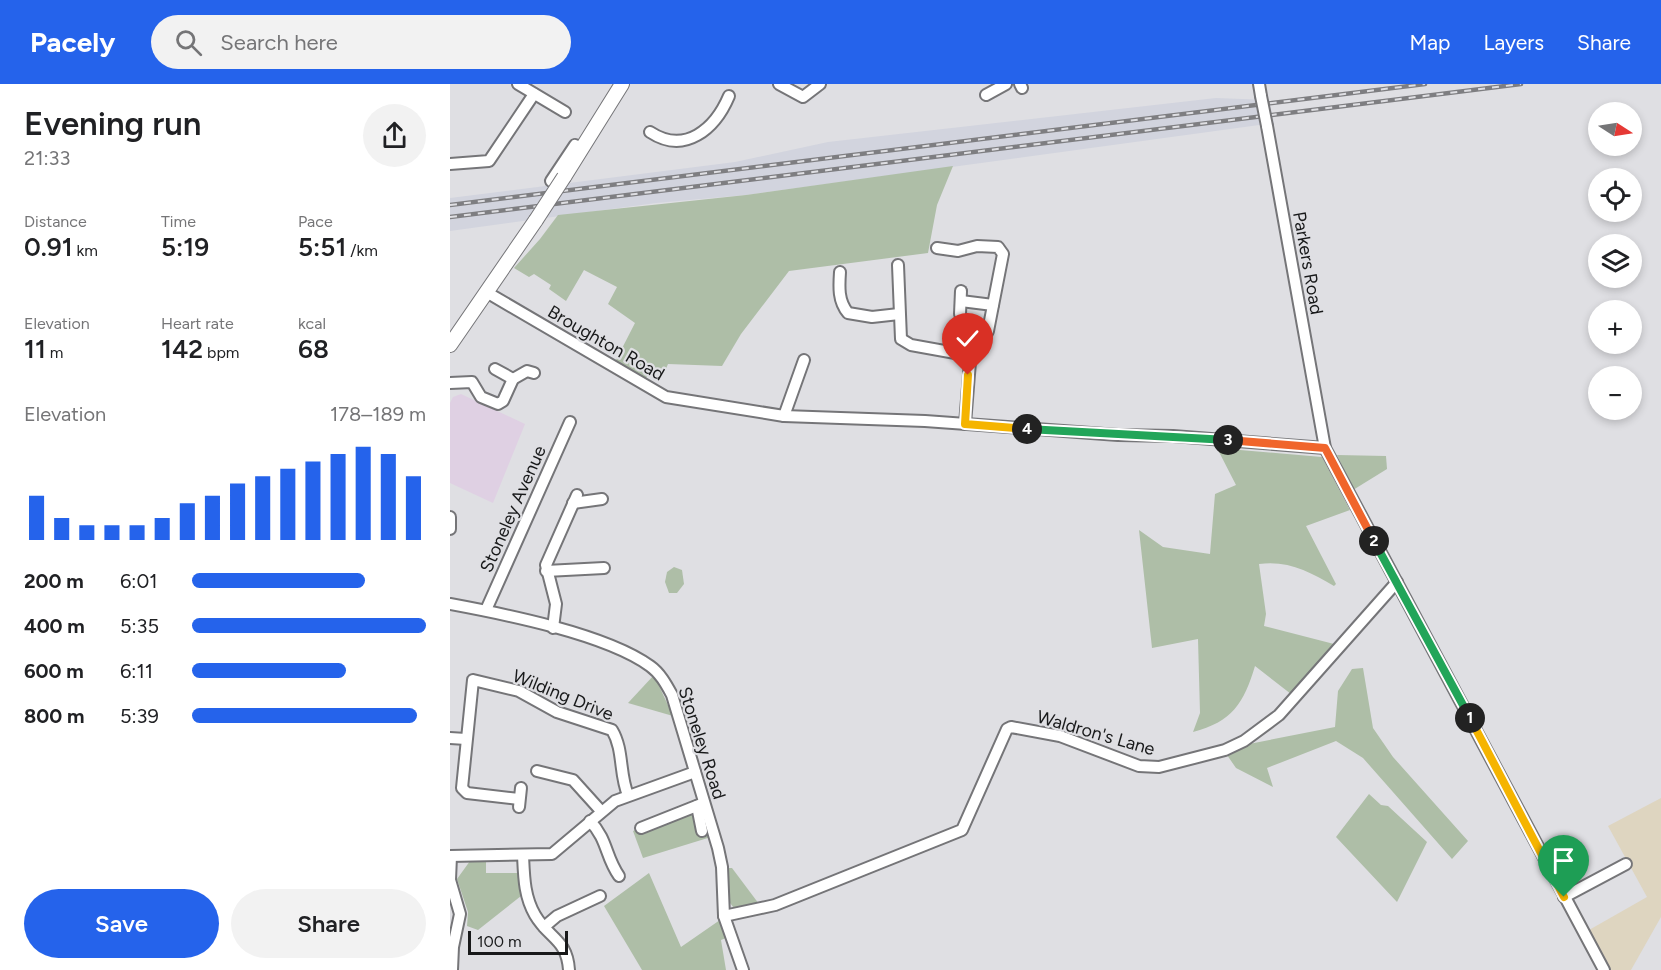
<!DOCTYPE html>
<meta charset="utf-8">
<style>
:root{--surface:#fff;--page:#f2f2f2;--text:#202124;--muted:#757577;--accent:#2563eb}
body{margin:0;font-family:Figtree,sans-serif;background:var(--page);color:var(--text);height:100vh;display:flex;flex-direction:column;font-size:22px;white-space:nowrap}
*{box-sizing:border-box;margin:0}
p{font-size:20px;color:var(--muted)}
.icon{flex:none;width:33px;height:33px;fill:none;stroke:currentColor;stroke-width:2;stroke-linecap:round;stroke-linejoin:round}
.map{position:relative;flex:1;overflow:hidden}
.sheet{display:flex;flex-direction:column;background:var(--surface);width:450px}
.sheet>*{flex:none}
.needle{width:39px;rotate:102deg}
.controls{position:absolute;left:1138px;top:18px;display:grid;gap:12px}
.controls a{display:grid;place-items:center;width:54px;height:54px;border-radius:50%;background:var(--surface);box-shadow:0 3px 9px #0003;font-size:30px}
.scale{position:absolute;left:18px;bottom:15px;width:100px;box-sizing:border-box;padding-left:6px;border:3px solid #18191a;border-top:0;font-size:16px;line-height:21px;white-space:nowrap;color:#18191a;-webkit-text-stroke:4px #dfdfe3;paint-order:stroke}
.pin{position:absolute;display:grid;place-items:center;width:51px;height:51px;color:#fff;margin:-62px -26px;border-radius:50% 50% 50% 0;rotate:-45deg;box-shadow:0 0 6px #0007}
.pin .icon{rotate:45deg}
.km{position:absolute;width:30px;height:30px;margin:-15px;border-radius:50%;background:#222;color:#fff;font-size:16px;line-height:30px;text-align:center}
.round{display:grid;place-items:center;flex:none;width:63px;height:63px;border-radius:32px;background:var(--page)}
.summary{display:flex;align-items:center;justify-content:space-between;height:102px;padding:0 24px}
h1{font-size:33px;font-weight:600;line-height:45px}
.metrics{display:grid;grid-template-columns:repeat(3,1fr);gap:9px;height:102px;padding:6px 24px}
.metrics div{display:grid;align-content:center}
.metrics b{font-size:26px;font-weight:600}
.metrics small{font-size:16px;font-weight:400}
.metrics p{font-size:16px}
.chart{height:168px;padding:12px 24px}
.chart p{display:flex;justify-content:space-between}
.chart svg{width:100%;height:108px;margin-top:6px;stroke:var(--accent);stroke-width:6}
.primary-button{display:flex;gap:12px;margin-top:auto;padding:12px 24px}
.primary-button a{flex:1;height:69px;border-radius:36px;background:var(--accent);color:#fff;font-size:24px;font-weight:600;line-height:69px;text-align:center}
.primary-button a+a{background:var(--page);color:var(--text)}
ul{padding:0 24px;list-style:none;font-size:20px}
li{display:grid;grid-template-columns:96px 72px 1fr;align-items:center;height:45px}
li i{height:15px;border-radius:8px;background:var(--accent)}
header{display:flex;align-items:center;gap:36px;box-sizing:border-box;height:84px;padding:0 30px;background:var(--accent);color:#fff}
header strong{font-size:28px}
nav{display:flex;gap:33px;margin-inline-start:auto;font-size:21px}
.search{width:420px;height:54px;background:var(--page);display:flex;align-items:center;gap:15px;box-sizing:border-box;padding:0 21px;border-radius:33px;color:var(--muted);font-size:22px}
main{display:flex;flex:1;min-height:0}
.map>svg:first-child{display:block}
</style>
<header>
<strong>Pacely</strong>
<div class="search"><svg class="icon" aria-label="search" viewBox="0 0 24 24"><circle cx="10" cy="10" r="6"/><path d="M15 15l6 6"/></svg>Search here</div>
<nav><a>Map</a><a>Layers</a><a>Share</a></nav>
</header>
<main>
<section class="sheet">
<div class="summary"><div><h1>Evening run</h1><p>21:33</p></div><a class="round"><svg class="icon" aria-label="share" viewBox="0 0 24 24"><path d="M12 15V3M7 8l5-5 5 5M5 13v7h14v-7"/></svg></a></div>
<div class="metrics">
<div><p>Distance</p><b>0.91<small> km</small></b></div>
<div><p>Time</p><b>5:19</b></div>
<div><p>Pace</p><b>5:51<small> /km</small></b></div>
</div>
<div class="metrics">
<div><p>Elevation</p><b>11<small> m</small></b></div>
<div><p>Heart rate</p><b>142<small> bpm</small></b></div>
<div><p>kcal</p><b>68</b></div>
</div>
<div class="chart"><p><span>Elevation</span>178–189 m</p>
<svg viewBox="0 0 160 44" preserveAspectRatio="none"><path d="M5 44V26M15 44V35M25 44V38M35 44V38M45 44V38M55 44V35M65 44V29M75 44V26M85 44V21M95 44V18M105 44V15M115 44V12M125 44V9M135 44V6M145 44V9M155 44V18"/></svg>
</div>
<ul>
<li><b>200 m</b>6:01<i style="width:74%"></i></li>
<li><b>400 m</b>5:35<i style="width:100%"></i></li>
<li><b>600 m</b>6:11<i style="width:66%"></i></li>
<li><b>800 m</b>5:39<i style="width:96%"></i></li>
</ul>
<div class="primary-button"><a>Save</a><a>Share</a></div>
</section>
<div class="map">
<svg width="1211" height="886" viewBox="0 0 1211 886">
<rect width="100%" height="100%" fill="#dfdfe3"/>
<path fill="#dfd0e3" d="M11 310 75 340 43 419 0 399V319L3 313Z"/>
<path fill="#d2d4de" d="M766 14 819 16 824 39 296 111 206 119 0 147V114L285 78 378 58Z"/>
<path fill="#ded5c0" d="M1211 714V833L1181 886H1161L1139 846 1197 813 1158 742Z"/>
<g fill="#aebea7">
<path d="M503 82 487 121 478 169 339 187 291 250 272 282 218 280 215 287 199 284 196 295 165 278 185 239 158 220 167 203 134 186 116 217 99 205 101 201 84 190 79 193 64 184 90 155 108 131 296 111Z"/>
<path d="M767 364 872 373 900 426 856 442 886 500 884 502C860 488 838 476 809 480L816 530 814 542 884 560 841 610 805 582C794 619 782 638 743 648L750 629 748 555 702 564 689 446 713 463 760 470 765 410 786 401Z"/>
<path d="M887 371 936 372 937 385 903 406Z"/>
<path d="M224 483 232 486 234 500 227 509H219L215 498 217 488Z"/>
<path d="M913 584 923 644 943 673 1018 757 1002 775 913 674 886 657 817 684 823 703 786 684 777 671 799 660 885 643 888 607 902 585Z"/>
<path d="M204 591 223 632 178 619Z"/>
<path d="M919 710 931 721 938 722 977 758 947 818 886 753Z"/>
<path d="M254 719 261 753 193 774 183 747Z"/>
<path d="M36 776V789H69L71 812 28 846 17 842 18 828 7 795 20 777Z"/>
<path d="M276 784H282L309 820 284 824 280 819Z"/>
<path d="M199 789 231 863 270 836 276 854 271 856 276 886H192L154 822Z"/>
</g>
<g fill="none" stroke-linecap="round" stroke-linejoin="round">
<defs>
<g id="minor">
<path d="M68 0 115 28"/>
<path d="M329 0 353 13 370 0"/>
<path d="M570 0 572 4"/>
<path d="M809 0 811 12"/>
<path d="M536 11 556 0"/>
<path d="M817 42 875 364 1154 886"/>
<path d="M200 48C235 71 265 45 279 12"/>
<path d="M0 80 39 77 84 10"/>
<path d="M101 97 125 61 131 64"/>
<path d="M487 164 508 167 527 162 548 163 553 170 538 247 520 278 515 340"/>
<path d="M448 181 451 255 461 261 522 272"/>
<path d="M390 188C389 203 388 217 398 229L422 233 449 230"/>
<path d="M38 209 216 313 334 332 475 337 668 351 723 352 875 364"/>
<path d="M511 217 543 221"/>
<path d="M510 230 511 207"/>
<path d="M45 285 63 295"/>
<path d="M0 299 22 298 31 313 48 320 53 317 63 295 77 287 84 289"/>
<path d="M334 332 354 276"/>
<path d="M123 419 152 415"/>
<path d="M0 433V445"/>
<path d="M96 487 154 484"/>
<path d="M0 520C54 530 156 550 200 582 210 589 216 600 222 611L268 764 272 783 274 832 293 886"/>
<path d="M36 526 120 338"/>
<path d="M103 544 106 520 96 481 127 411"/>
<path d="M0 654 16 655"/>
<path d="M87 687 123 696 151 727"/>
<path d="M69 715 17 709 12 704 23 596 69 607 107 628 162 646C174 666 169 690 178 711"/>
<path d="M247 722 252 747"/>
<path d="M69 723 71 704"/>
<path d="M140 737C158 756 155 772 169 792"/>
<path d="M191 744 254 719"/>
<path d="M73 771C74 792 74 812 85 831 99 855 117 855 119 886"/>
<path d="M0 772 102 770 165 717 245 688"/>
<path d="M1 772 0 796 10 830 3 863 2 886"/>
<path d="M1114 813 1176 780"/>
<path d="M274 832 325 821 512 746 557 645 561 643 610 652 689 682 709 683 775 666 794 657 829 631 947 498"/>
<path d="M94 843 107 832 150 812"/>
</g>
<g id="major">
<path d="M114 93 172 0"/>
<path d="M0 261 86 136"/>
</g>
</defs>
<use href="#minor" stroke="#757578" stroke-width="14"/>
<use href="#major" stroke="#757578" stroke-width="16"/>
<use href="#minor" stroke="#fff" stroke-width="10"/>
<use href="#major" stroke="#fff" stroke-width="14"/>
<defs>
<g id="rail">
<path d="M0 121 975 0"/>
<path d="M0 133 1071 0"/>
</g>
</defs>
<use href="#rail" stroke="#7e7e81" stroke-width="4.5"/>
<use href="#rail" stroke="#dfdfe3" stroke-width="2" stroke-dasharray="7" stroke-linecap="butt"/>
<defs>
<path id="minor-bridge" d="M811 12 817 42"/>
<path id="major-bridge" d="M86 136 114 93"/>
</defs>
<use href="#minor-bridge" stroke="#757578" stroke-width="14" stroke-linecap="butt"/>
<use href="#major-bridge" stroke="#757578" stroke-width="16" stroke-linecap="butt"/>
<use href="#minor-bridge" stroke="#fff" stroke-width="10"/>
<use href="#major-bridge" stroke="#fff" stroke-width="14"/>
</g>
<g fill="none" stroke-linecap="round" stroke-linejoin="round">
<defs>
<path id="split-1" d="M1020 634 1114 813"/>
<path id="split-2" d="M924 457 1020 634"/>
<path id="split-3" d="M778 356 875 364 924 457"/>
<path id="split-4" d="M577 345 778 356"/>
<path id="split-5" d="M518 291 515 340 577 345"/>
</defs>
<use href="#split-1" stroke="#fff" stroke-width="12"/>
<use href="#split-2" stroke="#fff" stroke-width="12"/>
<use href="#split-3" stroke="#fff" stroke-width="12"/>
<use href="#split-4" stroke="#fff" stroke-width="12"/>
<use href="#split-5" stroke="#fff" stroke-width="12"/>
<use href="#split-1" stroke="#f5b400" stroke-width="8"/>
<use href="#split-2" stroke="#22a559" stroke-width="8"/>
<use href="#split-3" stroke="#f0652b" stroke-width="8"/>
<use href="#split-4" stroke="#22a559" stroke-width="8"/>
<use href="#split-5" stroke="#f5b400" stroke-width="8"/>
</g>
<g text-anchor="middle" stroke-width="4.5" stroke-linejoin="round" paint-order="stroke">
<g font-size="18" fill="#18191a" stroke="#dfdfe3">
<text transform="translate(858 179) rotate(80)" y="6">Parkers Road</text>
<text transform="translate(156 259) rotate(30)" y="6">Broughton Road</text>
<text transform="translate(63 425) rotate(-66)" y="6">Stoneley Avenue</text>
<text transform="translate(113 611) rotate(22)" y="6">Wilding Drive</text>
<text transform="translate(646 649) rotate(16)" y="6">Waldron's Lane</text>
<text transform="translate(252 659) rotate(72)" y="6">Stoneley Road</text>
</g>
</g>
</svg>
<div class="controls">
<a><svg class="needle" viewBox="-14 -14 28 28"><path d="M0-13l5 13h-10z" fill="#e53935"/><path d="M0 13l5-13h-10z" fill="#757577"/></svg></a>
<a><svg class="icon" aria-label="locate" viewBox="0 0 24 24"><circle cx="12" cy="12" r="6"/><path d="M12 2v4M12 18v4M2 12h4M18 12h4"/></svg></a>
<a><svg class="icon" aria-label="layers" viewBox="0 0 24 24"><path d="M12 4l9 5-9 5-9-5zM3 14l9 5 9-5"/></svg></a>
<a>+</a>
<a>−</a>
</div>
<div class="scale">100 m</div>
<div class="pin" style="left:1114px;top:813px;background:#1e9e55"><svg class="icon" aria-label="arrive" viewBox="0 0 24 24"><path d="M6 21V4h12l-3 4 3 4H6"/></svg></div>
<div class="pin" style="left:518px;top:291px;background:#d93025"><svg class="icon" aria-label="check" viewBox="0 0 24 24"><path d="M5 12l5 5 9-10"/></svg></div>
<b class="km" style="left:1020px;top:634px">1</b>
<b class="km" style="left:924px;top:457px">2</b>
<b class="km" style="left:778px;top:356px">3</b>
<b class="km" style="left:577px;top:345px">4</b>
</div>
</main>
